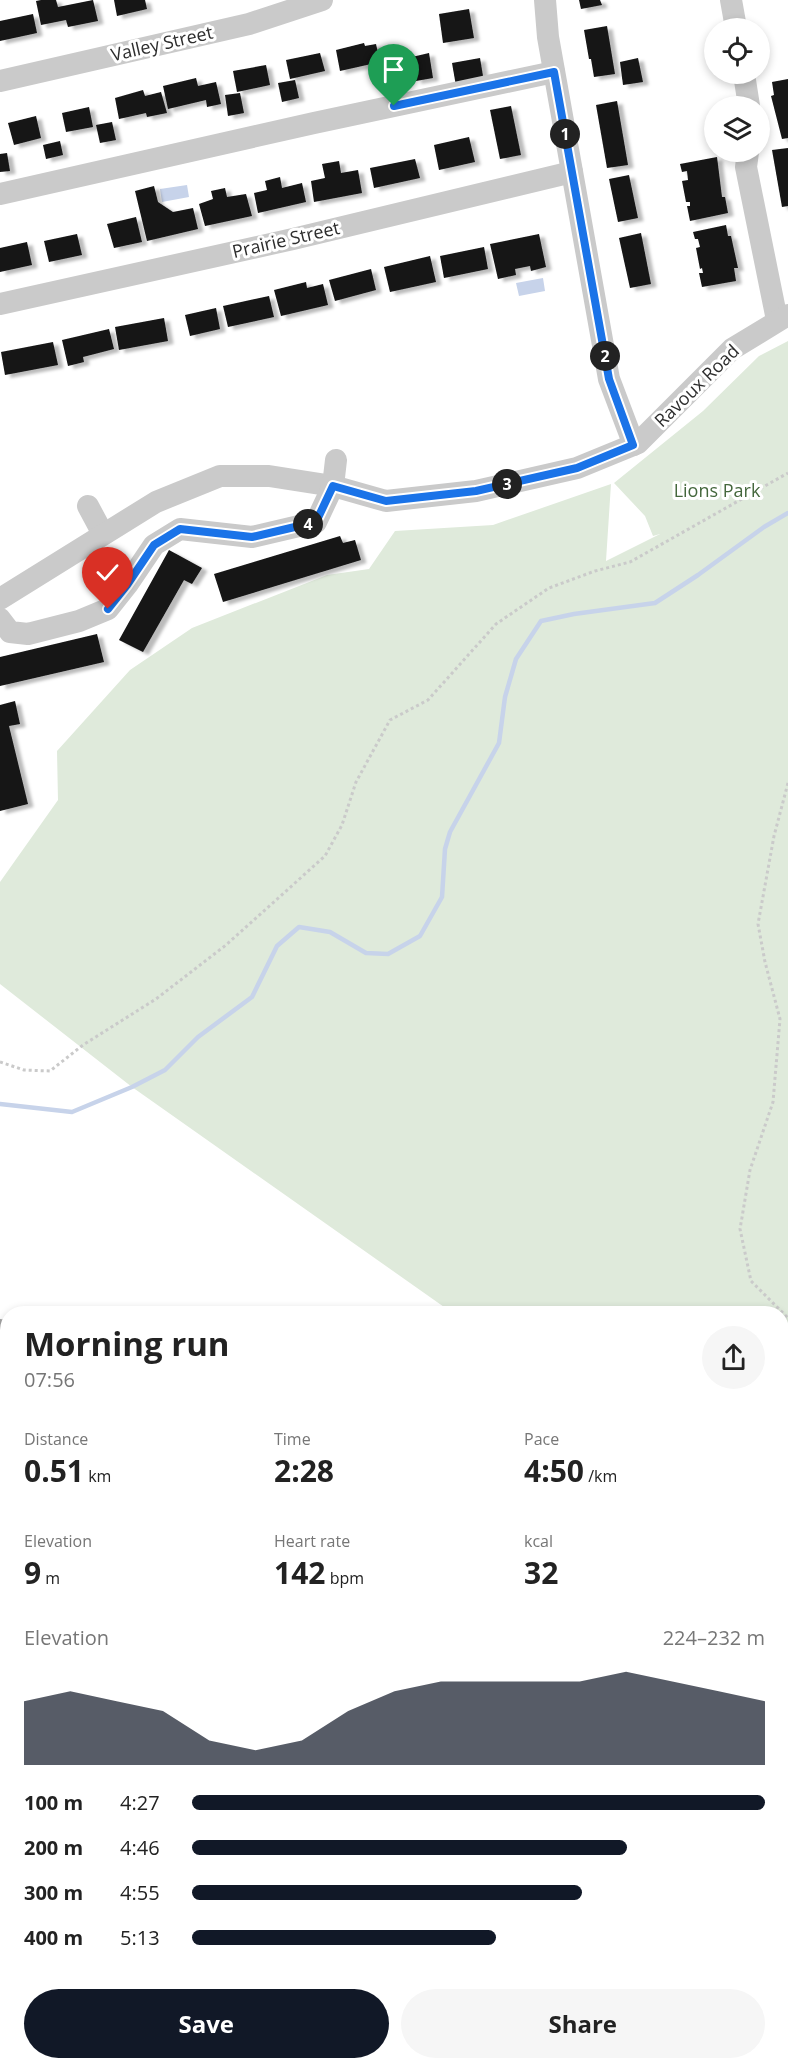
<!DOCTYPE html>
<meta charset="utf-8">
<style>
:root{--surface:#fff;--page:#f6f6f6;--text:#222;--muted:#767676;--accent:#111827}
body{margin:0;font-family:"Open Sans",sans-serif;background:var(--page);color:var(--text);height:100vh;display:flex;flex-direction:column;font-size:22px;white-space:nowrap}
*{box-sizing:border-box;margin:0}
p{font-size:20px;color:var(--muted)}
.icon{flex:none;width:33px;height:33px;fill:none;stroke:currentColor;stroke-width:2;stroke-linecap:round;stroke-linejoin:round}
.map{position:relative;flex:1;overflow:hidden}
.panel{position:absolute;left:0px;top:1306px;width:789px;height:764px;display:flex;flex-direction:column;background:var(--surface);border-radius:24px 24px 0 0;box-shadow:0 3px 9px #0003}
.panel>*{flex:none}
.buttons{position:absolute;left:704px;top:18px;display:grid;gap:12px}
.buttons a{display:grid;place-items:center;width:66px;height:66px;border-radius:50%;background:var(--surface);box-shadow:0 3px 9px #0003;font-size:30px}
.pin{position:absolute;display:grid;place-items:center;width:51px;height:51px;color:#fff;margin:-62px -26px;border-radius:50% 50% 50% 0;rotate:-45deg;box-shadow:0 0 6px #0007}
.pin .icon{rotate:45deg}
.km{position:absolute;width:30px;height:30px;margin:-15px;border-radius:50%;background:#222;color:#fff;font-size:16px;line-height:30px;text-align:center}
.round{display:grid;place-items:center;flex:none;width:63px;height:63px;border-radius:32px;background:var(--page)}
.summary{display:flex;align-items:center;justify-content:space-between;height:102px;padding:0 24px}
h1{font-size:33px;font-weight:700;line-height:45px}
.stats{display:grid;grid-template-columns:repeat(3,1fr);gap:9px;height:102px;padding:6px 24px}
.stats div{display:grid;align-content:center}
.stats b{font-size:30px;font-weight:700}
.stats small{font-size:16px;font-weight:400}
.stats p{font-size:16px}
.chart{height:168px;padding:12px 24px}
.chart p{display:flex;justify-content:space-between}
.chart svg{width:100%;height:108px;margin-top:6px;fill:var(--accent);opacity:.7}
.button{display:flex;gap:12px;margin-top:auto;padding:12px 24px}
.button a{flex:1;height:69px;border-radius:36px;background:var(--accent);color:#fff;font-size:24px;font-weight:700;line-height:69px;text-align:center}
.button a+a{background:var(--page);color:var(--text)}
ul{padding:0 24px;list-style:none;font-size:20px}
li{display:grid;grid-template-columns:96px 72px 1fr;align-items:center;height:45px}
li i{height:15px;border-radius:8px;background:var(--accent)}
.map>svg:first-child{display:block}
</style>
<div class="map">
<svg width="788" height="2069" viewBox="0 0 788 2069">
<defs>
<filter id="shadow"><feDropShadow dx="5.5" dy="3" stdDeviation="1.5" flood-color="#0004"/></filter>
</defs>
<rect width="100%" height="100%" fill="#fff"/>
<g fill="#dfeadb">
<path d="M788 341V1550L782 1545V1314H454L132 1087 0 984V882L58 800 57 751 130 670 192 628 327 575 369 569 395 531 493 525 611 484 606 561 660 534 653 536 645 516 614 483 703 411 759 356Z"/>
<path d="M0 1376 8 1380V1691L0 1702Z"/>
<path d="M782 1807 788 1809V1834L782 1843Z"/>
<path d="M788 1914V1997L782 1999V1920Z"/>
<path d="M610 2063V2062L747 2063 741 2069H608Z"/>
</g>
<g fill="#c7d3ea">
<path d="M187 185 189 197 162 202 160 189Z"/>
<path d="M543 278 545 291 519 296 516 283Z"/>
</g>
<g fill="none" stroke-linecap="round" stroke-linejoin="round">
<path stroke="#c7d3ea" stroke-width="4.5" d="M0 1104 72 1112 132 1087 165 1070 198 1037 252 997 277 946 299 927 330 932 366 953 388 954 420 936 442 897 445 849 450 832 499 743 505 697 516 659 541 621 574 614 655 603 698 575 764 527 788 513"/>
</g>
<g fill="#141414" filter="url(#shadow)">
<path d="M41 0H56L58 7 93 0 98 21 68 27 66 20 41 25 36 1Z"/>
<path d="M114 0H145L147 9 117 16Z"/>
<path d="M579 0H600L602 5 581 9Z"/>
<path d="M469 9 474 38 443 43 439 14Z"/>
<path d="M33 14 37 33 0 41V21Z"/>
<path d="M607 26 615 74 594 77 591 59H589L584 30Z"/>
<path d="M364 43 365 46 376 44 380 62 340 71 336 50Z"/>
<path d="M320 53 325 71 290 79 286 60Z"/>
<path d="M429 53 433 78 416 81 412 57Z"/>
<path d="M480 58 484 82 456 86 452 63Z"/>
<path d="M638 58 643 82 623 85 620 62Z"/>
<path d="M266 65 270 85 237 92 233 71Z"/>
<path d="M196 78 198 86 216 82 221 104 207 107 206 100 168 109 163 86Z"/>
<path d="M788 79V138L782 139 771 96 774 95 772 82Z"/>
<path d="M295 80 299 98 282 102 278 83Z"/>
<path d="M143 90 145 96 161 92 167 113 147 117 146 113 119 119 115 98Z"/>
<path d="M240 93 244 113 228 116 225 95Z"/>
<path d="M617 101 628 165 607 168 596 105Z"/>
<path d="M511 106 521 155 500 159 490 110Z"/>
<path d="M89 107 93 127 66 132 62 113Z"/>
<path d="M36 116 41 138 14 145 8 123Z"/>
<path d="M112 122 116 140 100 143 96 125Z"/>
<path d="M469 137 475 162 439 170 434 145Z"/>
<path d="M60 141 63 155 46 159 43 145Z"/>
<path d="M788 148V206L782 207 772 150Z"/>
<path d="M7 153 10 171 0 172V154Z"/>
<path d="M717 157 722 197H725L728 213 690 221 687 206H690V202H686L682 181 688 180 687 171 682 172 680 164Z"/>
<path d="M415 159 420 178 374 188 370 168Z"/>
<path d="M339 161 341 173 358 170 362 193 314 202 311 181 325 178 322 164Z"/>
<path d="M629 175 638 218 618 222 609 179Z"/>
<path d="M280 177 282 188 302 183 306 202 258 213 254 193 267 190 265 181Z"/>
<path d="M154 186 158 202 173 212 193 208 198 229 147 241 135 191Z"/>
<path d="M225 188 227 197 246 194 252 216 205 226 199 204 213 199 211 191Z"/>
<path d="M136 217 142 242 114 248 107 224Z"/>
<path d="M726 225 728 236H731L738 268H734L736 281 702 287 699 273H703L702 268 700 269 696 248 700 247 698 239H695L693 232Z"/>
<path d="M641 233 651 284 630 288 619 238Z"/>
<path d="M77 234 82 255 49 262 44 241Z"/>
<path d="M539 234 546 267 531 271 530 266 515 269 516 275 498 279 490 244Z"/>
<path d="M27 242 32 265 0 272V248Z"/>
<path d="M484 247 488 269 444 278 440 256Z"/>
<path d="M430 256 436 282 390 292 384 267Z"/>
<path d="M371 269 376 290 335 301 329 280Z"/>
<path d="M306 282 307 288 323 284 328 305 281 316 274 290Z"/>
<path d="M269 296 274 317 228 327 223 306Z"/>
<path d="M216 308 220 329 190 336 185 315Z"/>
<path d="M164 318 168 341 119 350 115 327Z"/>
<path d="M109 329 114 349 83 357 84 362 68 366 62 340Z"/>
<path d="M53 342 58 365 5 375 1 352Z"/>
<path d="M340 536 343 543 355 540 361 560 223 602 214 574Z"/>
<path d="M169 550 202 568 192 584 184 580 143 652 119 640Z"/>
<path d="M97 634 104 662 0 686V657Z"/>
<path d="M15 701 20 724 9 726 28 804 0 811V705Z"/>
<path d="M0 1863 6 1866 0 1878Z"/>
<path d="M8 1953V1966L0 1971V1958Z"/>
<path d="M8 2004V2026L4 2028 0 2020V2008Z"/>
<path d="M40 2062H55L57 2069H20Z"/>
<path d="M186 2062H225V2063L202 2069H185L184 2063Z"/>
<path d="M252 2062H279L280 2064 253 2069Z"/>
<path d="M355 2062H385L386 2069H347L346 2064Z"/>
</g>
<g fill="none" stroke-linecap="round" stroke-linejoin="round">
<g stroke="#cacaca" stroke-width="3" stroke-dasharray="3 3" stroke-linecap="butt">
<path d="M788 783 774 836 758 924 765 962 780 1019 773 1102 750 1170 740 1229 751 1281 788 1318"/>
<path d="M0 1062 24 1070 50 1071 83 1045 156 999 226 945 325 856 342 825 356 782 390 720 428 700 496 624 549 588 595 571 630 562 788 473"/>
<path d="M0 1387 8 1391"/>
<path d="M788 1400V1408"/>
<path d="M784 1672 788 1679"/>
<path d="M782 1675 788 1667"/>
<path d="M782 1776 788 1779"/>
<path d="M783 1850 788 1841"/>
<path d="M557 2069 561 2062"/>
</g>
<g stroke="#cacaca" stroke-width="22">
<path d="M545 0 548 37 609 379 634 445"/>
<path d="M731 0 736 28"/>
<path d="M744 74 749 106"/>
<path d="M0 81 249 24 322 0"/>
<path d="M748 152 746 167 777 320"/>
<path d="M0 194 314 123 554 72"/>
<path d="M0 304 293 239 572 172"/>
<path d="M88 506 103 534"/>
<path d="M0 599 156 502 220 476H269L333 486 386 501 476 491 577 468 638 443 732 349 788 315"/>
<path d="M0 619 10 632 28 634 79 621 108 609 127 585 154 545 180 529 252 537 316 522 333 486 336 460"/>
<path d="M0 1830 8 1834"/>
<path d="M782 1877 788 1868"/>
<path d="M164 2062 165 2069"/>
<path d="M322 2062 324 2069"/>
<path d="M449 2069 452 2062"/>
<path d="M583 2069 587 2062"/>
</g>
<g stroke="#a5a5a5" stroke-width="28">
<path d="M0 1333 8 1337"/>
<path d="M782 1743 788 1746"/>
</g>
</g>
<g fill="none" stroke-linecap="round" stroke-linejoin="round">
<defs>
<path id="route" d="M108 609 127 585 154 545 180 529 252 537 316 522 333 486 386 501 476 491 577 468 633 445 609 379 554 72 394 106"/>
</defs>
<use href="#route" stroke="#fff" stroke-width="12"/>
<use href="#route" stroke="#1a73e8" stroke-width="8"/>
</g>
<g text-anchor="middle" stroke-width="6" stroke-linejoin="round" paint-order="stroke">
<g font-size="18" fill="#2d2d2d" stroke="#fff">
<text transform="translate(162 44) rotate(-13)" y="6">Valley Street</text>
<text transform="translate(286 240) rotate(-13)" y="6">Prairie Street</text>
<text transform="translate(697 386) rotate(-44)" y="6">Ravoux Road</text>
</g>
<g font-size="18" fill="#44673c" stroke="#fff">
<text x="717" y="497">Lions Park</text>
</g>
</g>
</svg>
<div class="buttons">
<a><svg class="icon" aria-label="locate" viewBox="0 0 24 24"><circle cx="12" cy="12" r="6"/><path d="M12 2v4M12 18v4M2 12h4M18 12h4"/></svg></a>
<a><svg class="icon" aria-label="layers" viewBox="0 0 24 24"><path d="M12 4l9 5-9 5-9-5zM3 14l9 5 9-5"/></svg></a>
</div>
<div class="pin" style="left:394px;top:106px;background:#1e9e55"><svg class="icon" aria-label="arrive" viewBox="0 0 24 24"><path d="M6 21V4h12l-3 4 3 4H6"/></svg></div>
<div class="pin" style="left:108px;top:609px;background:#d93025"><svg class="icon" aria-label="check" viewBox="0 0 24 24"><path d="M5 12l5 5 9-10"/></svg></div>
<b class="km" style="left:565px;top:134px">1</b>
<b class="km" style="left:605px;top:356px">2</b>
<b class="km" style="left:507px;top:484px">3</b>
<b class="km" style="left:308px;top:524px">4</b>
<section class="panel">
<div class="summary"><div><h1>Morning run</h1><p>07:56</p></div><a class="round"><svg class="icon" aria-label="share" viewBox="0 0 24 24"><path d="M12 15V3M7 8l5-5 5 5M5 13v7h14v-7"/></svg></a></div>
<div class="stats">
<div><p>Distance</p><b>0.51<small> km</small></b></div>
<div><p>Time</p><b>2:28</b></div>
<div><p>Pace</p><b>4:50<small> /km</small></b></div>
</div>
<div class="stats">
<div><p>Elevation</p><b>9<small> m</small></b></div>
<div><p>Heart rate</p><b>142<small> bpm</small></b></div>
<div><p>kcal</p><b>32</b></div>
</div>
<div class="chart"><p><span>Elevation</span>224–232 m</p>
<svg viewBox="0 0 160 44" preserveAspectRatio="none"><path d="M0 44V18L10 14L20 18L30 22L40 34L50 38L60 34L70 22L80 14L90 10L100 10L110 10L120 10L130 6L140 10L150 14L160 18V44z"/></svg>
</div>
<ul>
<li><b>100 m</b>4:27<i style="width:100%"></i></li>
<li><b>200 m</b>4:46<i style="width:76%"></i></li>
<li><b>300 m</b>4:55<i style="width:68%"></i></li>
<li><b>400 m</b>5:13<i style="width:53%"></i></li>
</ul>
<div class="button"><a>Save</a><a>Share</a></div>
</section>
</div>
